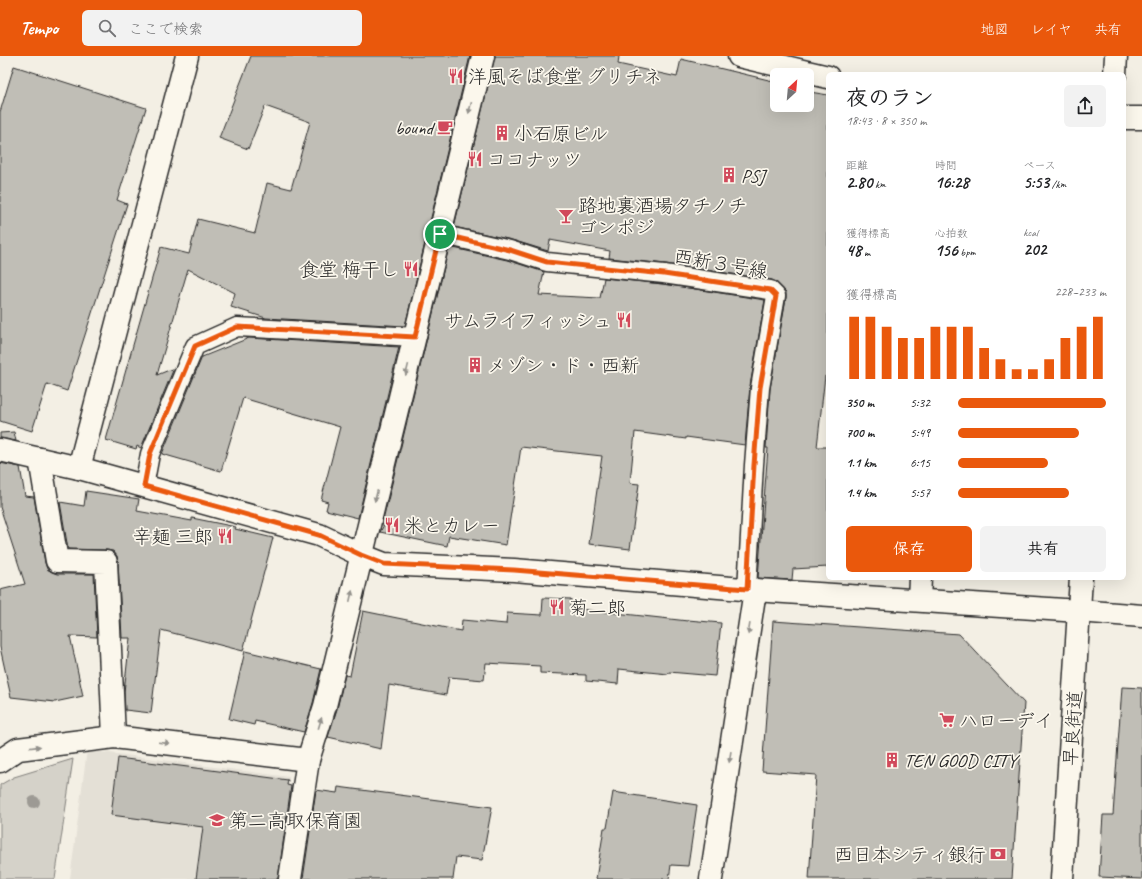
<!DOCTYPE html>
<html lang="ja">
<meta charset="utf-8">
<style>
:root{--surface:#fff;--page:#f2f2f2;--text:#202124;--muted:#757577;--accent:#ea580c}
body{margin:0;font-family:Caveat,"Klee One",sans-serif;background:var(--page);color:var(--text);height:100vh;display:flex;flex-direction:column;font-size:15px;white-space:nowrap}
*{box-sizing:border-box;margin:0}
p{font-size:13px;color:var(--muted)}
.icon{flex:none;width:22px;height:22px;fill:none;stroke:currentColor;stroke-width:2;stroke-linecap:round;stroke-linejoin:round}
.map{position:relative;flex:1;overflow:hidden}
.panel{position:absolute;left:826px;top:16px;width:300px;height:508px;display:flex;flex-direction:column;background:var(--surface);border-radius:6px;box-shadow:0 4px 16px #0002}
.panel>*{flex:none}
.needle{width:26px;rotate:26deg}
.controls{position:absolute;left:770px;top:12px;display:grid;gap:8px}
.controls a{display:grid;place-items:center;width:44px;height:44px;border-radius:6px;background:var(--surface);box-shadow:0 4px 16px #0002;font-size:20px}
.pin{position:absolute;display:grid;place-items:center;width:34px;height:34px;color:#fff;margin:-17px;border:2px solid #fff;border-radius:50%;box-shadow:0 1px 4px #0007}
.round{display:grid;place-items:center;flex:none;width:42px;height:42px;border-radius:6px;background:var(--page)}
.overview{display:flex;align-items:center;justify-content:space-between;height:68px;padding:0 20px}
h1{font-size:22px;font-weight:600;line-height:30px}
.figures{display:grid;grid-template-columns:repeat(3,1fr);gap:6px;height:68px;padding:4px 20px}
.figures div{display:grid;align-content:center}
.figures b{font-size:17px;font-weight:600}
.figures small{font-size:11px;font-weight:400}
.figures p{font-size:11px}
.chart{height:112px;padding:8px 20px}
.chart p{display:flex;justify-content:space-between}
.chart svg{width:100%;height:72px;margin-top:4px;stroke:var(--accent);stroke-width:6}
.button{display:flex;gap:8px;margin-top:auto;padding:8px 20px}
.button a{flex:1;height:46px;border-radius:6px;background:var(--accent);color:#fff;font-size:16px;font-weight:600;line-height:46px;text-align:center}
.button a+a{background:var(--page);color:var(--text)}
ul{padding:0 20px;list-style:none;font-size:13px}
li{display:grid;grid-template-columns:64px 48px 1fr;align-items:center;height:30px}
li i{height:10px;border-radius:5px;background:var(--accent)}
header{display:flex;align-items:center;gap:24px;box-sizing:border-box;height:56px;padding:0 20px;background:var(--accent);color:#fff}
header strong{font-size:19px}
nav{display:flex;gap:22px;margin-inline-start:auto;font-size:14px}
.search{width:280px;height:36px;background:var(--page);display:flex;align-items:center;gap:10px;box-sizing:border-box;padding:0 14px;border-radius:6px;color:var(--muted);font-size:15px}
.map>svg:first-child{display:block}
</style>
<header>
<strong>Tempo</strong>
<div class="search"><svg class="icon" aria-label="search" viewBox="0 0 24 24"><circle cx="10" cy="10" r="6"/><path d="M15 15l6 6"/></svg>ここで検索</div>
<nav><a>地図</a><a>レイヤ</a><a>共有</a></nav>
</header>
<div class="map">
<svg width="1142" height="823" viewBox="0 0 1142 823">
<rect width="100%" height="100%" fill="#f3efe4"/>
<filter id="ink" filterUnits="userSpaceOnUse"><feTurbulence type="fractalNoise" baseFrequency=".025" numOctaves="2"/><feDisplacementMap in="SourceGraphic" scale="8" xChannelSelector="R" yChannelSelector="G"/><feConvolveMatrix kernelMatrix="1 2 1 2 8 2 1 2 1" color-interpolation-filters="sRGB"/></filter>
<g filter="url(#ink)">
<path fill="#e4e0d6" d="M87 694 289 721 276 823H70Z"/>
<path fill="#d5d2c9" stroke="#807e7a" d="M73 703 55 823H0V729L14 721Z"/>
<g fill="#c0beb6" stroke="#2b2b2b">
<path d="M251 0H470L405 270 266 262 231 251 235 237 188 213 157 319 174 312 141 392 137 390 136 393 106 384 161 191 189 198 198 163 255 177 267 127 291 133 310 66 265 50 248 93 219 82Z"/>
<path d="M495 0H619L618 8 677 21 681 3 777 26V49H807V33L810 34V36L828 39V321L825 320 817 391H828V511L793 513 792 524 758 522 768 392H766L770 333 786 242V236L777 227 772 224 666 208 609 202 610 195 550 184 548 195 512 184 454 171Z"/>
<path d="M14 10 146 52 117 144 127 148 67 335 47 328 32 375 0 365V56Z"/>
<path d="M449 191 507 204 544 216 539 239 600 242 604 222 663 228 765 244 750 330 745 389 686 381V383L635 376 630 427 639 428 630 493 589 488 602 400 521 391 506 489 449 480 447 490 380 476 384 469H382Z"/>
<path d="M249 282 399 291 358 462 326 454 328 446 321 444 340 371 243 342 221 415 162 398 202 301Z"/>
<path d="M14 376 16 385 0 382V377Z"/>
<path d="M0 407 20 411 25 440 34 441 45 507 47 513 52 516 57 518H94L97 581 70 580 83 640 55 646 11 641 0 591V534L25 528 0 451Z"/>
<path d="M86 435 139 443 137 455 192 465V462L236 471 235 473 273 482 243 595 161 574 151 657 125 654 124 636 130 582H122L118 505 117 500 113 495 106 494 68 493 60 446 84 450Z"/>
<path d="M543 542 571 543 570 552 688 565V564L721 567 715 620 669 616 668 618 619 613 618 628 586 625V619L540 617V610L486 607 484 624 449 621 446 639 389 629 381 693 328 681 337 653 345 619 350 620 363 555 461 575 462 564 506 568 507 557 542 559Z"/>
<path d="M773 565 959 578 1024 647 1012 823H809L816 719 762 715Z"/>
<path d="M245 595 321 613 313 647 304 676 255 665 254 669 229 663Z"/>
<path d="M1122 631 1142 632V823L1099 821 1103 759H1113Z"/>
<path d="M118 702 288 724 287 729 291 730 278 823H196L203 771 111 759Z"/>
<path d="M338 731 492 751 482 804 456 801 453 823H303L316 734 337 737Z"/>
<path d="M613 736 697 749 688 810 671 809 669 823H596L604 772H607Z"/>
</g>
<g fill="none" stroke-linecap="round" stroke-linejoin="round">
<defs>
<g id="service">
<path d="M440 178 510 194 547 206 664 218 770 234 776 240 760 332 754 409 747 533"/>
<path d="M144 430 150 398 195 290 237 271 415 281"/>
</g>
<g id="minor">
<path d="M1124 62H1142"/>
<path d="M40 403 57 505 106 506 114 681"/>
<path d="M79 412 187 0"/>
<path d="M919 544 920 522"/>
<path d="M0 705 18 693 114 681 308 704"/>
<path d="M290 823 308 704 325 650 483 0"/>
<path d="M711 823 755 534"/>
</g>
<g id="tertiary">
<path d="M739 0 828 21"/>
<path d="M1115 18 1116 0"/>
<path d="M0 394 79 412 319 479 361 499 384 508 514 514 755 534 1079 555 1142 560"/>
<path d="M1062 823 1081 522"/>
</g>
</defs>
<use href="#service" stroke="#2b2b2b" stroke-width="21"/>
<use href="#minor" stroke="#2b2b2b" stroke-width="25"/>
<use href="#tertiary" stroke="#2b2b2b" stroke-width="25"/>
<use href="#service" stroke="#fbf7ec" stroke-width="18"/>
<use href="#minor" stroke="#fbf7ec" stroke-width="22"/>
<use href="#tertiary" stroke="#fbf7ec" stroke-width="22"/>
</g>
<circle fill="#9d9a94" cx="34" cy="746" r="6"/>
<defs><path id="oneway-solid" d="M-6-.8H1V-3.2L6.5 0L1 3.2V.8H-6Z"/></defs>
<g fill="#93918c">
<use href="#oneway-solid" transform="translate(470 52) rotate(104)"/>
<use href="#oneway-solid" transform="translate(407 314) rotate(104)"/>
<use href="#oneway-solid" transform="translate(376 440) rotate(104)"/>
<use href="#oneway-solid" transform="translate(351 540) rotate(-77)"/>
<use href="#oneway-solid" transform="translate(749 573) rotate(99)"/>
<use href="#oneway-solid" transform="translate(320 667) rotate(-73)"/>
<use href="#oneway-solid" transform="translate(164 687) rotate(7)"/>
<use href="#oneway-solid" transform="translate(35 691) rotate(-7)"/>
<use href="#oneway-solid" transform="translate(730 701) rotate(99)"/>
</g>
</g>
<g fill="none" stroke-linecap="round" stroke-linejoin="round" filter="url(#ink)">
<defs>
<path id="route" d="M440 178 510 194 547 206 664 218 770 234 776 240 760 332 754 409 747 533 514 514 384 508 361 499 319 479 144 430 150 398 195 290 237 271 415 281Z"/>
</defs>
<use href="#route" stroke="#fff" stroke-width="8"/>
<use href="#route" stroke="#ea580c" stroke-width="5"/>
</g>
<defs>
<symbol id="restaurant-bare" viewBox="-9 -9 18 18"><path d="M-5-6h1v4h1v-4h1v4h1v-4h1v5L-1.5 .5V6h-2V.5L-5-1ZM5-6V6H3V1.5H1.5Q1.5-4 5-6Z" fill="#d1495b" stroke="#fbf7ec" stroke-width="2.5" paint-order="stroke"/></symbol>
<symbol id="cafe-bare" viewBox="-9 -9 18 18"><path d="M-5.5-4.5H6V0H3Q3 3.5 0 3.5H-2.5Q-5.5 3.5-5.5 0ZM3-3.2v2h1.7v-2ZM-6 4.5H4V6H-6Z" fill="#d1495b" stroke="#fbf7ec" stroke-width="2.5" paint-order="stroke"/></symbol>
<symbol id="building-bare" viewBox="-9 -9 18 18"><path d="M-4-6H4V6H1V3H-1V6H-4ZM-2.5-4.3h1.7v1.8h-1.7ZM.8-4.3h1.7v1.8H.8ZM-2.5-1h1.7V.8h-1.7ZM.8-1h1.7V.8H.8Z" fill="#d1495b" stroke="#fbf7ec" stroke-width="2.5" paint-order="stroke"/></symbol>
<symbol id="bar-bare" viewBox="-9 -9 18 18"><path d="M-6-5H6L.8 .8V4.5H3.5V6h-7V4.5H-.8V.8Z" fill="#d1495b" stroke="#fbf7ec" stroke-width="2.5" paint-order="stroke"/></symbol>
<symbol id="supermarket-bare" viewBox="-9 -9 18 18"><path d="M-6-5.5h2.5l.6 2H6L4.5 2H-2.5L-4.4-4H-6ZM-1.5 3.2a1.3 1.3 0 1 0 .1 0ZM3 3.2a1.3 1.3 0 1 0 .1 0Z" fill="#d1495b" stroke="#fbf7ec" stroke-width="2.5" paint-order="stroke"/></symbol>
<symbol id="school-bare" viewBox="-9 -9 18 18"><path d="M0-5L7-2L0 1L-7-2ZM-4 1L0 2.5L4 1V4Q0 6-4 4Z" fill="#d1495b" stroke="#fbf7ec" stroke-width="2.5" paint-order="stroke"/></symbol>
<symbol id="bank-bare" viewBox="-9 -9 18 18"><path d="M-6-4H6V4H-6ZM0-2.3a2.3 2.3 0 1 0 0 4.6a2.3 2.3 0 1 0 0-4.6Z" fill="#d1495b" stroke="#fbf7ec" stroke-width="2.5" paint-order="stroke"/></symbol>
</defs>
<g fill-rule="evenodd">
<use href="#restaurant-bare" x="445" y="9" width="22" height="22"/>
<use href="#cafe-bare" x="434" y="60" width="22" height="22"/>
<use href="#building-bare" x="491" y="66" width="22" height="22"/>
<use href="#restaurant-bare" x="464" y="92" width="22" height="22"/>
<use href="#building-bare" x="718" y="108" width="22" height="22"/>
<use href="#bar-bare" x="555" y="149" width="22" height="22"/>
<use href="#restaurant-bare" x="400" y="202" width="22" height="22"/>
<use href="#restaurant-bare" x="613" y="253" width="22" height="22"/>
<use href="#building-bare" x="464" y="298" width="22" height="22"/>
<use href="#restaurant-bare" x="381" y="458" width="22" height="22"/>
<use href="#restaurant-bare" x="214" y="469" width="22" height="22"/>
<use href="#restaurant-bare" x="546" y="540" width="22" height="22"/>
<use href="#supermarket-bare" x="936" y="653" width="22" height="22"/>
<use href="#building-bare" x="881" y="693" width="22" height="22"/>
<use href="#school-bare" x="206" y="753" width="22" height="22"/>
<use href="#bank-bare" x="987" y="787" width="22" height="22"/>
</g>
<g text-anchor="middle" stroke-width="3.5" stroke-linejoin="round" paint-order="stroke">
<g font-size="19" fill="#2b2b2b" stroke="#fbf7ec" text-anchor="start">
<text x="468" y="27">洋風そば食堂 グリチネ</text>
<text x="433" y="78" text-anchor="end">bound</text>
<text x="514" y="84">小石原ビル</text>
<text x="487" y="110">ココナッツ</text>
<text x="741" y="126">PSJ</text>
<text x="578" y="156">路地裏酒場タチノチ<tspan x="578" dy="22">ゴンポジ</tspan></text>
<text x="399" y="220" text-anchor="end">食堂 梅干し</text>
<text x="612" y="271" text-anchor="end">サムライフィッシュ</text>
<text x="487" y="316">メゾン・ド・西新</text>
<text x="404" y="476">米とカレー</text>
<text x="213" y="487" text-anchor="end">辛麺 三郎</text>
<text x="569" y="558">菊二郎</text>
<text x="959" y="671">ハローデイ</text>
<text x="904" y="711">TEN GOOD CITY</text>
<text x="229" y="771">第二高取保育園</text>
<text x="986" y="805" text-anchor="end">西日本シティ銀行</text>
</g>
<g font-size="19" fill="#2b2b2b" stroke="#fbf7ec">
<text transform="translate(721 207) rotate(10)" y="7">西新３号線</text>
<text transform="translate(1072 672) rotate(-86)" y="7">早良街道</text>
</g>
</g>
</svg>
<div class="controls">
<a><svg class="needle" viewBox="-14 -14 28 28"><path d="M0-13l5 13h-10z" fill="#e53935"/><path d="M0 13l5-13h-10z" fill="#757577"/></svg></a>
</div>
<div class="pin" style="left:440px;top:178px;background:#1e9e55"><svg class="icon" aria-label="arrive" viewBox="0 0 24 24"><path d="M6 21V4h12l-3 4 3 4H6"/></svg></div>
<section class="panel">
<div class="overview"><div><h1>夜のラン</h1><p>18:43 · 8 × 350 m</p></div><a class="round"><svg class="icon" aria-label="share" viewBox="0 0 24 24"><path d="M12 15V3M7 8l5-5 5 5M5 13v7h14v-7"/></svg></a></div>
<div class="figures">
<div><p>距離</p><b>2.80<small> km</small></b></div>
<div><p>時間</p><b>16:28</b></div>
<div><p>ペース</p><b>5:53<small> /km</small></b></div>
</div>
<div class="figures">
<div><p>獲得標高</p><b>48<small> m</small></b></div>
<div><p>心拍数</p><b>156<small> bpm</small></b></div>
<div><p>kcal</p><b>202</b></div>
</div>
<div class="chart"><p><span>獲得標高</span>228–233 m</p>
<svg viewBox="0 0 160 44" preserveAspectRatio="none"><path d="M5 44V6M15 44V6M25 44V12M35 44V19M45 44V19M55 44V12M65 44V12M75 44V12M85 44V25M95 44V32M105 44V38M115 44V38M125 44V32M135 44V19M145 44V12M155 44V6"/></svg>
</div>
<ul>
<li><b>350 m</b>5:32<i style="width:100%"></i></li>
<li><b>700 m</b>5:49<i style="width:82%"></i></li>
<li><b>1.1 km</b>6:15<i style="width:61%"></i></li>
<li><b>1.4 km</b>5:57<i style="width:75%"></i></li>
</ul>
<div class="button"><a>保存</a><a>共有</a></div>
</section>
</div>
